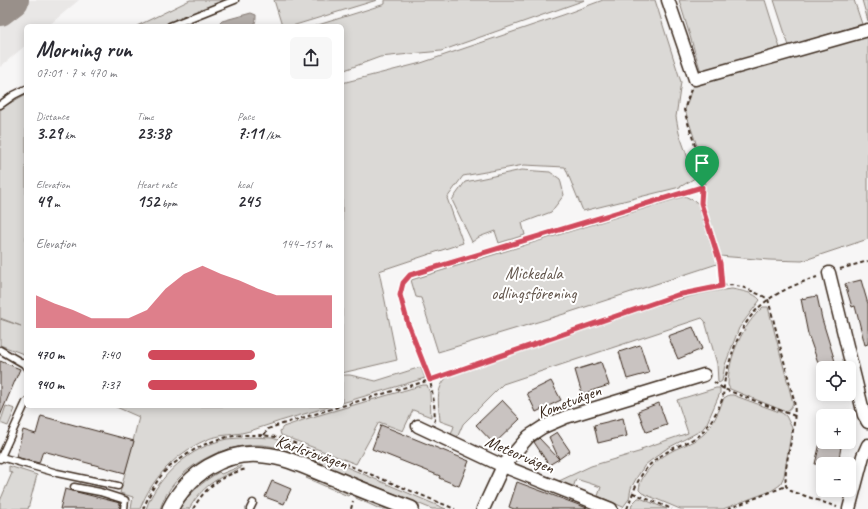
<!DOCTYPE html>
<meta charset="utf-8">
<style>
:root{--surface:#fff;--page:#f7f7f7;--text:#2b2b33;--muted:#7c7c81;--accent:#d1495b}
body{margin:0;font-family:Caveat,sans-serif;background:var(--page);color:var(--text);height:100vh;display:flex;flex-direction:column;font-size:15px;white-space:nowrap}
*{box-sizing:border-box;margin:0}
p{font-size:13px;color:var(--muted)}
.icon{flex:none;width:22px;height:22px;fill:none;stroke:currentColor;stroke-width:2;stroke-linecap:round;stroke-linejoin:round}
.map{position:relative;flex:1;overflow:hidden}
.details{position:absolute;left:24px;top:24px;width:320px;height:384px;display:flex;flex-direction:column;background:var(--surface);border-radius:6px;box-shadow:0 2px 10px #0003}
.details>*{flex:none}
.buttons{position:absolute;left:816px;top:361px;display:grid;gap:8px}
.buttons a{display:grid;place-items:center;width:40px;height:40px;border-radius:6px;background:var(--surface);box-shadow:0 2px 10px #0003;font-size:20px}
.pin{position:absolute;display:grid;place-items:center;width:34px;height:34px;color:#fff;margin:-41px -17px;border-radius:50% 50% 50% 0;rotate:-45deg;box-shadow:0 0 4px #0007}
.pin .icon{rotate:45deg}
.round{display:grid;place-items:center;flex:none;width:42px;height:42px;border-radius:6px;background:var(--page)}
.head{display:flex;align-items:center;justify-content:space-between;height:68px;padding:0 12px}
h1{font-size:22px;font-weight:700;line-height:30px}
.stats{display:grid;grid-template-columns:repeat(3,1fr);gap:6px;height:68px;padding:4px 12px}
.stats div{display:grid;align-content:center}
.stats b{font-size:17px;font-weight:700}
.stats small{font-size:11px;font-weight:400}
.stats p{font-size:11px}
.chart{height:112px;padding:8px 12px}
.chart p{display:flex;justify-content:space-between}
.chart svg{width:100%;height:72px;margin-top:4px;fill:var(--accent);opacity:.7}
ul{padding:0 12px;list-style:none;font-size:13px}
li{display:grid;grid-template-columns:64px 48px 1fr;align-items:center;height:30px}
li i{height:10px;border-radius:5px;background:var(--accent)}
.map>svg:first-child{display:block}
</style>
<div class="map">
<svg width="868" height="509" viewBox="0 0 868 509">
<rect width="100%" height="100%" fill="#f7f6f6"/>
<filter id="ink" filterUnits="userSpaceOnUse"><feTurbulence type="fractalNoise" baseFrequency=".025" numOctaves="2"/><feDisplacementMap in="SourceGraphic" scale="8" xChannelSelector="R" yChannelSelector="G"/><feConvolveMatrix kernelMatrix="1 2 1 2 8 2 1 2 1" color-interpolation-filters="sRGB"/></filter>
<g filter="url(#ink)">
<path fill="#e9e7e6" d="M0 0H79L48 26H26V45L0 67Z"/>
<g fill="#dbd9d6" stroke="#8b827a">
<path d="M190 0H229L165 26H137Z"/>
<path d="M274 0H377L292 26H282Z"/>
<path d="M385 0H585L441 51 380 57 342 71V26H315L385 4Z"/>
<path d="M603 0H655L681 82 676 117 679 133 695 178 680 187 583 211 565 167 524 165 463 176 447 198 463 243 379 271 397 360 342 373V83L421 63 563 15Z"/>
<path d="M679 0H765L780 48 701 72Z"/>
<path d="M774 0H854L862 24 789 46Z"/>
<path d="M862 0H868V21Z"/>
<path d="M868 31V239L802 261 769 260 719 256 702 203 706 173 685 110 694 82Z"/>
<path d="M26 94V355L0 345V319L21 326 0 318V109Z"/>
<path d="M522 170 550 172 560 179 564 195 551 212 522 223 525 235 499 243 495 231 479 237 472 242 452 200 465 182Z"/>
<path d="M685 196 698 203 717 264 564 314 438 352 421 298 416 297 411 280Z"/>
<path d="M732 289C741 291 754 292 760 300L739 328 725 365 722 381 719 383 718 382 717 364 705 321 702 318 503 384 463 424 457 438 451 435 454 426 440 421C439 404 434 390 448 376L654 306C680 299 705 291 732 289Z"/>
<path d="M763 307H768L793 403C791 408 789 411 784 411L730 389 728 385C728 357 743 325 763 307Z"/>
<path d="M421 367 425 378 342 403V375H350L376 381Z"/>
<path d="M423 385H427L430 393 431 417 413 410 403 431 379 422 356 464 281 435 280 431 283 427 309 418Z"/>
<path d="M716 388H720V393L707 423 702 430 666 449 645 465 637 477 631 488 629 499 623 507 598 496 601 487 576 479 573 488 557 482 591 466 642 451 641 449 688 433 677 400Z"/>
<path d="M729 395H733L782 413 786 416 792 428 784 476 780 485 771 491 723 509H680L642 493 639 490C640 473 659 458 672 451 683 445 696 442 705 433 713 426 720 408 724 398Z"/>
<path d="M6 406 15 409 8 426 0 423Z"/>
<path d="M114 406H332C308 413 285 419 262 427 258 428 254 430 250 431 238 435 224 434 211 438 179 450 152 477 140 509H131L133 497 120 493 139 417Z"/>
<path d="M251 437 272 438 292 444 446 509H432L304 457C290 452 277 446 262 445 222 443 173 468 160 509H146C157 476 192 446 227 439 235 438 243 438 251 437Z"/>
<path d="M9 466 37 475 28 509H0V501L12 473 9 472Z"/>
<path d="M241 466V468C217 478 202 486 189 509H179C190 493 202 482 219 472L221 474Z"/>
<path d="M307 477 349 492 351 493 348 496 306 478Z"/>
<path d="M356 496 390 509H380L356 498Z"/>
<path d="M638 498H640L667 509H631L632 504Z"/>
</g>
<path fill="#b4aeaa" stroke="#847972" d="M251 13 256 15C256 20 256 24 252 26H220V23L222 21Z"/>
<g fill="none" stroke-linecap="round" stroke-linejoin="round">
<path stroke="#99908a" stroke-width="32" d="M0 10 13 0"/>
</g>
<g fill="#c9c3c1" stroke="#3b2a1e">
<path d="M861 280 868 304V344L865 345 855 306 852 307 845 284Z"/>
<path d="M817 296 822 319 837 368H820L808 334 801 299Z"/>
<path d="M693 327 702 349 678 359 668 336Z"/>
<path d="M640 345 649 373 627 379 619 352Z"/>
<path d="M0 361 20 369 0 416Z"/>
<path d="M601 362 609 385 582 394 575 370Z"/>
<path d="M551 381 561 400 536 412 527 393Z"/>
<path d="M502 400 520 419 494 444 476 425Z"/>
<path d="M659 403 667 425 646 432 638 411Z"/>
<path d="M41 416 134 441 125 473 43 451 39 463 16 457 23 430 36 434Z"/>
<path d="M623 418 627 436 598 443 594 425Z"/>
<path d="M381 425 469 461 459 486 439 478 440 476 372 449Z"/>
<path d="M557 432 570 451 559 459 549 437Z"/>
<path d="M539 438 559 459 549 465 534 442Z"/>
<path d="M820 443 841 447 838 464H815Z"/>
<path d="M272 481 291 489 284 504 265 497Z"/>
<path d="M517 482 587 508 586 509H514L509 507Z"/>
<path d="M65 489 120 503V509H60Z"/>
</g>
<g fill="none" stroke-linecap="round" stroke-linejoin="round">
<defs>
<g id="service">
<path d="M170 26 235 0"/>
<path d="M0 105 14 95 26 89"/>
<path d="M0 350 24 364 26 367"/>
<path d="M1 457 57 473 118 486"/>
<path d="M0 459 26 402"/>
<path d="M74 487 100 492 125 500 124 509"/>
<path d="M250 509 253 503"/>
</g>
<g id="minor">
<path d="M668 0 695 79 868 30"/>
<path d="M829 273 864 415 868 422"/>
<path d="M418 426 503 466 611 509"/>
<path d="M483 509 503 466 529 436 543 427 566 417 704 375"/>
<path d="M849 509 863 456 868 445"/>
</g>
<path id="tertiary" d="M170 509C188 474 224 450 264 455 288 457 312 470 334 478 359 489 385 499 411 509"/>
</defs>
<use href="#service" stroke="#3b2a1e" stroke-width="9"/>
<use href="#minor" stroke="#3b2a1e" stroke-width="15"/>
<use href="#tertiary" stroke="#3b2a1e" stroke-width="18"/>
<g stroke="#3b2a1e" stroke-width="2" stroke-dasharray="4 3" stroke-linecap="butt">
<path d="M691 89 684 110 704 175 701 203 720 263 722 285"/>
<path d="M840 269 868 261"/>
<path d="M714 382 724 389 795 416"/>
<path d="M342 406 430 380 677 295 722 286 731 285 742 287 763 296 768 299 794 400C798 431 783 458 786 486L791 491 837 507"/>
<path d="M434 422 435 420 434 402 430 380 408 324 400 295 403 283 410 275 702 187"/>
<path d="M264 435 268 429 279 425 341 406"/>
<path d="M633 493 672 509"/>
<path d="M143 509C148 498 153 486 161 476 166 469 174 463 182 458 213 435 244 431 282 438L455 509"/>
<path d="M193 509C206 486 221 476 246 469"/>
<path d="M351 509 353 501"/>
<path d="M627 509C639 476 643 464 676 447 684 443 696 439 702 433 710 424 721 406 723 396 724 389 724 381 726 375 741 315 760 296 817 277"/>
<path d="M728 509 786 486"/>
</g>
<use href="#service" stroke="#fff" stroke-width="6"/>
<use href="#minor" stroke="#fff" stroke-width="12"/>
<use href="#tertiary" stroke="#fff" stroke-width="15"/>
</g>
</g>
<g fill="none" stroke-linecap="round" stroke-linejoin="round" filter="url(#ink)">
<defs>
<path id="route" d="M702 187 701 203 720 263 722 286 677 295 430 380 408 324 400 295 403 283 410 275Z"/>
</defs>
<use href="#route" stroke="#fff" stroke-width="8"/>
<use href="#route" stroke="#d1495b" stroke-width="5"/>
</g>
<g text-anchor="middle" stroke-width="4" stroke-linejoin="round" paint-order="stroke">
<g font-size="17" fill="#63564c" stroke="#fff">
<text x="534" y="279">Mickedala<tspan x="534" dy="20">odlingsförening</tspan></text>
</g>
<g font-size="17" fill="#3b2a1e" stroke="#fff">
<text transform="translate(569 401) rotate(-21)" y="6">Kometvägen</text>
<text transform="translate(312 452) rotate(19)" y="6">Karlsrovägen</text>
<text transform="translate(520 454) rotate(23)" y="6">Meteorvägen</text>
</g>
</g>
</svg>
<div class="buttons">
<a><svg class="icon" aria-label="locate" viewBox="0 0 24 24"><circle cx="12" cy="12" r="6"/><path d="M12 2v4M12 18v4M2 12h4M18 12h4"/></svg></a>
<a>+</a>
<a>−</a>
</div>
<div class="pin" style="left:702px;top:187px;background:#1e9e55"><svg class="icon" aria-label="arrive" viewBox="0 0 24 24"><path d="M6 21V4h12l-3 4 3 4H6"/></svg></div>
<section class="details">
<div class="head"><div><h1>Morning run</h1><p>07:01 · 7 × 470 m</p></div><a class="round"><svg class="icon" aria-label="share" viewBox="0 0 24 24"><path d="M12 15V3M7 8l5-5 5 5M5 13v7h14v-7"/></svg></a></div>
<div class="stats">
<div><p>Distance</p><b>3.29<small> km</small></b></div>
<div><p>Time</p><b>23:38</b></div>
<div><p>Pace</p><b>7:11<small> /km</small></b></div>
</div>
<div class="stats">
<div><p>Elevation</p><b>49<small> m</small></b></div>
<div><p>Heart rate</p><b>152<small> bpm</small></b></div>
<div><p>kcal</p><b>245</b></div>
</div>
<div class="chart"><p><span>Elevation</span>144–151 m</p>
<svg viewBox="0 0 160 44" preserveAspectRatio="none"><path d="M0 44V24L10 29L20 33L30 38L40 38L50 38L60 33L70 20L80 11L90 6L100 11L110 15L120 20L130 24L140 24L150 24L160 24V44z"/></svg>
</div>
<ul>
<li><b>470 m</b>7:40<i style="width:58%"></i></li>
<li><b>940 m</b>7:37<i style="width:59%"></i></li>
</ul>
</section>
</div>
